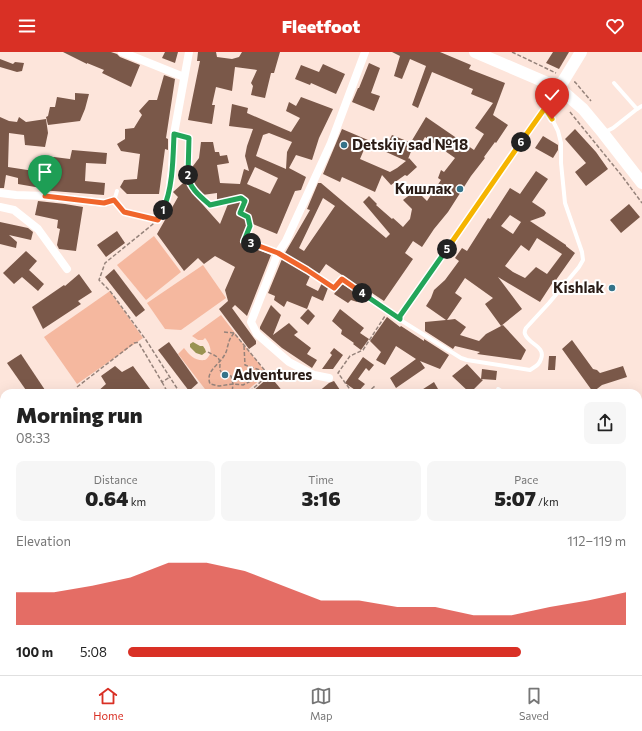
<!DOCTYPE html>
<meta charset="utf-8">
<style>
:root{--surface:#fff;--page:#f6f6f6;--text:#222;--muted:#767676;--line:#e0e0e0;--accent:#d93025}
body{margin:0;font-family:Commissioner,sans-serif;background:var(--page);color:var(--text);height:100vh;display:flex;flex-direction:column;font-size:15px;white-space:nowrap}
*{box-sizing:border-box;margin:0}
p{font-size:13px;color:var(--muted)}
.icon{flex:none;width:22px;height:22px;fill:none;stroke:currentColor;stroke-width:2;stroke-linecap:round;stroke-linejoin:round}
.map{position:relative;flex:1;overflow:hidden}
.drawer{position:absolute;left:0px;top:337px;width:642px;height:286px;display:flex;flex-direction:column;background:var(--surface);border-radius:12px 12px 0 0;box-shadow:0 4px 16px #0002}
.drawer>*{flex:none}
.pin{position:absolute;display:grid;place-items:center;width:34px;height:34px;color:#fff;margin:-41px -17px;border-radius:50% 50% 50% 0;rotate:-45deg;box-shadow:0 0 4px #0007}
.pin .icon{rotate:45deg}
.km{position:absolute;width:20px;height:20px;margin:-10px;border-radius:50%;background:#222;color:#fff;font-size:11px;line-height:20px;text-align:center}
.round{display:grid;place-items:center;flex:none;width:42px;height:42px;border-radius:8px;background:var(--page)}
.overview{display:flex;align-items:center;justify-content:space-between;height:68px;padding:0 16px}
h1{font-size:22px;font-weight:800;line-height:30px}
.metrics{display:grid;grid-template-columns:repeat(3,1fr);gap:6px;height:68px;padding:4px 16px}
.metrics div{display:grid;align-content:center;border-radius:8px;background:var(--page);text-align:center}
.metrics b{font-size:20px;font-weight:800}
.metrics small{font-size:11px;font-weight:400}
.metrics p{font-size:11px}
.chart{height:112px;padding:8px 16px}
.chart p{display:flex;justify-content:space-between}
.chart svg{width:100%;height:72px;margin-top:4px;fill:var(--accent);opacity:.7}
ul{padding:0 16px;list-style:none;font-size:13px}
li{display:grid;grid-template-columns:64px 48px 1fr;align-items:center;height:30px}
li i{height:10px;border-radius:5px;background:var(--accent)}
header{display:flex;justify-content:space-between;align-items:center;height:52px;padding:0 16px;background:var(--accent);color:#fff;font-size:18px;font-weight:800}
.dock{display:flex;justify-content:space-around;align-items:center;height:56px;border-top:1px solid var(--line);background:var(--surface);font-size:11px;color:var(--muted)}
.dock a{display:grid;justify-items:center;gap:2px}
.dock .selected{color:var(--accent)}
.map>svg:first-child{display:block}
</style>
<header><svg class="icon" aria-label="menu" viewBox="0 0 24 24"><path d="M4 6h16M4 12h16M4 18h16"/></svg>Fleetfoot<svg class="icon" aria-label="heart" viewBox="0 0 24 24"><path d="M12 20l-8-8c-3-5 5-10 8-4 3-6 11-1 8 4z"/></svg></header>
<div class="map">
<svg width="642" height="623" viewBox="0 0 642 623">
<rect width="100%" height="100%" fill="#fde5db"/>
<g fill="#f5b89f">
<path d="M154 184 181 220 146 248 117 213Z"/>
<path d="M203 213 226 246 181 278 165 277 147 251Z"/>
<path d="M110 239 143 286 77 332 44 285Z"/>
<path d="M221 263 267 322 244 341H208L178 302 184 296C190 304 195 309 205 308 207 307 209 304 210 302 212 297 208 289 205 286L203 288H198L192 284Z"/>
<path d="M638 602 642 607V623H484L485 619H638Z"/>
<path d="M165 619H272L264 623H161Z"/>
</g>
<path fill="#999352" d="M193 290 200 294H203L205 297 206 300 202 303 196 301 190 295V292Z"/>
<g fill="#7a5849" fill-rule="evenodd">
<path d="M63 0H111L117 2 120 5 140 13 131 35 102 21 104 18 87 11V12Z"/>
<path d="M165 0H178L175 11 162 6Z"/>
<path d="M198 0H216L217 5 232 7 239 5 242 0H280L274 21H271L265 46 251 43 253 34 251 31 257 18 235 15 232 39 216 35 212 53H215L212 72 188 68 200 9H197Z"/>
<path d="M392 0H440L471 13 469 17 505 31 493 63 508 73 496 91 495 90 484 105 485 106 471 124 448 160 434 177 422 195 413 189 405 201 413 207 384 249 366 237 365 239 326 212 319 222 285 201 310 158 307 157 318 131H321L386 186 390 182 363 150 369 144 377 152 376 153 392 167 393 166 403 175 410 167 412 157 403 148 416 138 427 149 441 128 438 126 441 118 444 120 455 106 425 85 419 95 411 90 426 65 474 98 484 82 475 76 493 51 471 42 473 37 432 20 418 56 412 53 426 14 410 7 402 27 394 24 400 4ZM323 146 335 154 304 199 299 196Z"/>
<path d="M553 0H569L559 17 546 11Z"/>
<path d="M0 7 13 12 15 10 24 11 22 19 17 20 0 15Z"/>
<path d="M369 11 380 16 371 41 380 44 374 59 352 50 358 36H359Z"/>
<path d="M323 12 345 22 336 42 311 31 310 33 295 27 301 13 319 20Z"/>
<path d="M164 23 175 27 166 86 168 87V98L165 97 159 142H127L120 135 124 128 137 127 140 102 121 99 117 92 125 87V77L134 76 142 63 139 59 149 48H157Z"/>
<path d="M75 41 89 42 85 57 80 69 48 73 46 65 48 64 50 55H55L57 45 75 48Z"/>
<path d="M301 45 333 57 319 86 312 108 296 103 289 116 306 125 301 138 295 139 277 182 248 170 244 186H242L241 188V191L243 192 271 203 247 264 235 253 232 256 256 289V292L249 297 219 257 228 249 225 238 235 215 215 204 204 212 198 206 184 219 157 182 178 145 173 140 191 124 190 118 199 106 201 90H213L215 100H219L220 104 227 103 229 111 217 113 220 131 240 132 244 117 249 119 245 104 247 94 253 77 229 74 232 52 248 56 247 61 291 80 300 66 286 59 289 50 296 54ZM269 81 292 90 287 100 286 117 256 104 263 83ZM255 115 278 126 270 142 247 132ZM217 141V149L230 147 220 172 195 144Z"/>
<path d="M0 65 9 69 17 70 19 65 26 70 46 67 48 81 45 95 25 93 24 83 9 81 8 115 47 121 49 108 54 105 70 107 72 98 107 101 106 112 86 111 85 129 105 131 104 143 40 138 41 136 18 132V126L6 123 4 136H0Z"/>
<path d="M342 77 368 88 360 107 390 120 397 116 406 109 384 99 392 83 414 92 408 107 409 106 417 115 407 124 405 123 391 133 382 123 375 140 342 125 340 130 323 122Z"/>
<path d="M575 77 596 100 608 117 586 134 575 120 586 111 565 87Z"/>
<path d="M543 84 558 93V98L553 106 535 96Z"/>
<path d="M536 119 548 127 532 150 544 158 546 161 544 164 530 169 566 193V194L575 201 556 228 555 227 540 250 498 225 522 257 501 274 485 252 493 246 465 226 455 241 462 246 447 268 455 267 466 275 460 283 479 289 486 282 503 273 526 298 521 308 477 302 480 300 455 294 453 297 425 279V270L446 268 426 254 431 246 434 238 445 228 459 209 455 206 462 196 467 199 488 166 490 167 510 136 520 142ZM510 163 521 170 513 182 501 174ZM537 186 562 202 547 222 536 215 525 226 513 220 505 214 521 193 529 199Z"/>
<path d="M38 149 65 152 83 155 76 199 59 197 57 193 60 177 57 176 58 168 35 163Z"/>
<path d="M629 152 640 165 621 181 610 168Z"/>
<path d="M0 170 28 176 33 180 31 188 9 183 17 190 16 196 0 192Z"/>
<path d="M117 179 125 191 106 205 97 193Z"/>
<path d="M26 199 37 209 29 218 44 232 38 239 22 225 14 232 3 221Z"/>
<path d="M282 207 310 224 306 233 318 239 322 231 328 236 323 249 312 244 307 257 287 249 284 255 274 248 275 244 268 241Z"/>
<path d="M114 217 145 258 136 265 105 225Z"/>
<path d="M79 222 92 240 78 249 81 252 43 277 32 255 64 233 65 234Z"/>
<path d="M342 232 361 244 357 250 351 248 348 251 334 242Z"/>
<path d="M271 253 281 263 273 283 289 271 298 280 294 283 311 296 307 302 317 308 312 316 282 296 260 277V275Z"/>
<path d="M308 257 315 264 308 273 300 266Z"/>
<path d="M340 257 364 276 360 281 369 287 361 298 353 292 354 291 341 282 342 278 332 269Z"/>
<path d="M387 265 400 275 401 274 424 289V287L449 303 440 317 420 309 425 316 396 336 390 326 416 307 396 294 385 313 376 308 381 300 370 289Z"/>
<path d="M572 288 593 317 597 318 600 321 623 314 627 325 602 333 593 340 562 297Z"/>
<path d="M169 290 198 331 189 339 158 298Z"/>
<path d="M334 296 343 303 333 317H322L332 303 330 301Z"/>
<path d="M21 302 47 341H28L7 311Z"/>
<path d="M549 304H556L555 318H548Z"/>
<path d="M363 305 374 313 369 319 366 316 358 327 365 332 358 340 345 331Z"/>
<path d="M467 312 481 327 482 317 497 319 496 328 481 327 483 328 470 341 452 324Z"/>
<path d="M115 314 122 320 133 314 153 341H96L106 332 101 324Z"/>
<path d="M270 324 284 341H251Z"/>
<path d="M334 329 342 341H317L329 331Z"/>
<path d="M434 330 438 337 432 341H417Z"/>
</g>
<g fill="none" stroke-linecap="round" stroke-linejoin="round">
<g stroke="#96837b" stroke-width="1.5" stroke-dasharray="4 2" stroke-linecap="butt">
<path d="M512 0 556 21"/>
<path d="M574 30H575L591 49"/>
<path d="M570 60 622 124 642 151"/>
<path d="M182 84 189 86 188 128 195 139 210 153 241 146 245 149 240 161 248 165 250 174 247 182"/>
<path d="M168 140 166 152 158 168 105 211 99 228 110 239 146 288 180 341"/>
<path d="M118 153 124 160 158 168"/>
<path d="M224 280 234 281 267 321 266 325 248 341"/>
<path d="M234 281C231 285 229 288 228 293 227 296 227 299 225 302 220 313 205 318 210 332L219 334 233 332 243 333 253 328 258 326 264 327"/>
<path d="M244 294 245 313 266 320"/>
<path d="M208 300C211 302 215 303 217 305 225 312 212 321 231 324L233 332 232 341"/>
<path d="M162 330 168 341"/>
<path d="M77 335 134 291C137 290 139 290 140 293L162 330 170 325"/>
<path d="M205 338 207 341"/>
<path d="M353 341 349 336 338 321 350 304 363 298 385 264"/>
<path d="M367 341 375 334"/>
<path d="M107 619 111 623"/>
<path d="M16 623 19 619"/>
<path d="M38 623 41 619"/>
<path d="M56 623 59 619"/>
<path d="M119 623 123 619"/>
<path d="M138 623 141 619"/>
<path d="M148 623 149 619"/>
<path d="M257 623 267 619"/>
</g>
<g stroke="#fff" stroke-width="4">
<path d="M545 55 552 67 558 79 561 91V111L565 151 582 200 583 208 579 215 549 251 526 276C525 278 524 280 525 282 528 292 546 294 541 307 539 313 536 314 530 318L467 308 461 306 402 269 400 267 401 264 554 43 557 38"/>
<path d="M637 57 642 54"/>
<path d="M603 81 613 76 637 57 614 31"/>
<path d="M104 151 114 149 117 139"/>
<path d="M244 189 278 201 307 218 334 235 342 227 400 267"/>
<path d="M498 337 504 341"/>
<path d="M0 349 4 351"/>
<path d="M638 373 642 378"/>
<path d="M0 463 4 460"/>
<path d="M368 619 371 623"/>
</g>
<g stroke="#fff" stroke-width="8">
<path d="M122 0 184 25"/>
<path d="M170 132 172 117 174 82 189 0"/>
<path d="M0 141 16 143 45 144 104 151"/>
<path d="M0 155 14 158 38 177 67 217"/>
<path d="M329 326 314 323 289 310 257 282 251 270 278 201 286 189 331 91 365 0"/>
<path d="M638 501 642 506"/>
<path d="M0 600 4 595"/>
</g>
<g stroke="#fff" stroke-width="12">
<path d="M475 0 559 36 583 57 603 81 642 131"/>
<path d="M559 36 581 0"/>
</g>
<g stroke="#fff" stroke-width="13">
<path d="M638 422 642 419"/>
<path d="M638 443 642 440"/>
<path d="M287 623 296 619"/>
<path d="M315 623 323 619"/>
</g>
</g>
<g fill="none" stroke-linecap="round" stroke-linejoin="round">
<defs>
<path id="split-1" d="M45 144 104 151 114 148 124 160 158 168 163 158"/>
<path id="split-2" d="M163 158C173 135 173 107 174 82L189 86 188 123"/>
<path id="split-3" d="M188 123C188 135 202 146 210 153L241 146 245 149 240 161 248 165 250 174 244 189 251 191"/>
<path id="split-4" d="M251 191 278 201 307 218 334 236 342 227 362 241"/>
<path id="split-5" d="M362 241 400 267V264L447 197"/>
<path id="split-6" d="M447 197 521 90"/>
<path id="split-7" d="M521 90 545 56 552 67"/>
</defs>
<use href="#split-1" stroke="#fff" stroke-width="8"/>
<use href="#split-2" stroke="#fff" stroke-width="8"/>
<use href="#split-3" stroke="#fff" stroke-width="8"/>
<use href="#split-4" stroke="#fff" stroke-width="8"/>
<use href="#split-5" stroke="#fff" stroke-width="8"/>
<use href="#split-6" stroke="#fff" stroke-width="8"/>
<use href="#split-7" stroke="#fff" stroke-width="8"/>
<use href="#split-1" stroke="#f0652b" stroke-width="5"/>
<use href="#split-2" stroke="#22a559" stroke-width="5"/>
<use href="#split-3" stroke="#22a559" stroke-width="5"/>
<use href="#split-4" stroke="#f0652b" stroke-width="5"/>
<use href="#split-5" stroke="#22a559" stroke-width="5"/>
<use href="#split-6" stroke="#f5b400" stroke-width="5"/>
<use href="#split-7" stroke="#f5b400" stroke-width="5"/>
</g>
<g fill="#357389" stroke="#fff" stroke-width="1.5">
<circle cx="344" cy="93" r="4"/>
<circle cx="460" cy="137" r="4"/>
<circle cx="612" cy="236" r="4"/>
<circle cx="225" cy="323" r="4"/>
</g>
<g text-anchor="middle" stroke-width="4" stroke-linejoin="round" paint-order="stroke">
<g font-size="15" font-weight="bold" fill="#2a1c16" stroke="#fff" text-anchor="start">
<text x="352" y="98">Detskiy sad №18</text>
<text x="452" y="142" text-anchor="end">Кишлак</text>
<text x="604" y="241" text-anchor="end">Kishlak</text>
<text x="233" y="328">Adventures</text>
</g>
</g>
</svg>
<div class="pin" style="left:45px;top:144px;background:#1e9e55"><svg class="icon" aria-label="arrive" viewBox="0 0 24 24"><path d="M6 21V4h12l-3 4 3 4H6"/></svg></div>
<div class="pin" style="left:552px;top:67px;background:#d93025"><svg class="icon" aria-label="check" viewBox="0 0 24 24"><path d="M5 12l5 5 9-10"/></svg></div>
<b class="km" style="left:163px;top:158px">1</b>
<b class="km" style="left:188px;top:123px">2</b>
<b class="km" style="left:251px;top:191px">3</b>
<b class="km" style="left:362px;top:241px">4</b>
<b class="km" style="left:447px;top:197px">5</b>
<b class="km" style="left:521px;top:90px">6</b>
<section class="drawer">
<div class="overview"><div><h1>Morning run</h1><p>08:33</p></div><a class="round"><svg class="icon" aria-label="share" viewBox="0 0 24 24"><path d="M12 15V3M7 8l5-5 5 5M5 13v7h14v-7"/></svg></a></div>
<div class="metrics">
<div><p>Distance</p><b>0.64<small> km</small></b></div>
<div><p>Time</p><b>3:16</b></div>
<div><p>Pace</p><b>5:07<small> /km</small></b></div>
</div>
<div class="chart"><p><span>Elevation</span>112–119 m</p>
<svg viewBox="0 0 160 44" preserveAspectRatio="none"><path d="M0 44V24L10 24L20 20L30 15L40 6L50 6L60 11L70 20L80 29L90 29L100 33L110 33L120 38L130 38L140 33L150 29L160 24V44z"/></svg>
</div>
<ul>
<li><b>100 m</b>5:08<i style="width:79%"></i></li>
</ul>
</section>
</div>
<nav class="dock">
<a class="selected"><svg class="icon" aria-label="home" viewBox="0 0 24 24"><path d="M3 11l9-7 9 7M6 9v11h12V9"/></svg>Home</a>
<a><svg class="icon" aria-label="map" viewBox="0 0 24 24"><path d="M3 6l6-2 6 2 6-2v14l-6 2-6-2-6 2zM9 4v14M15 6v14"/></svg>Map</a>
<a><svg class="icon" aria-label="saved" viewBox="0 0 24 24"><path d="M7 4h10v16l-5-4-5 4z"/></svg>Saved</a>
</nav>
